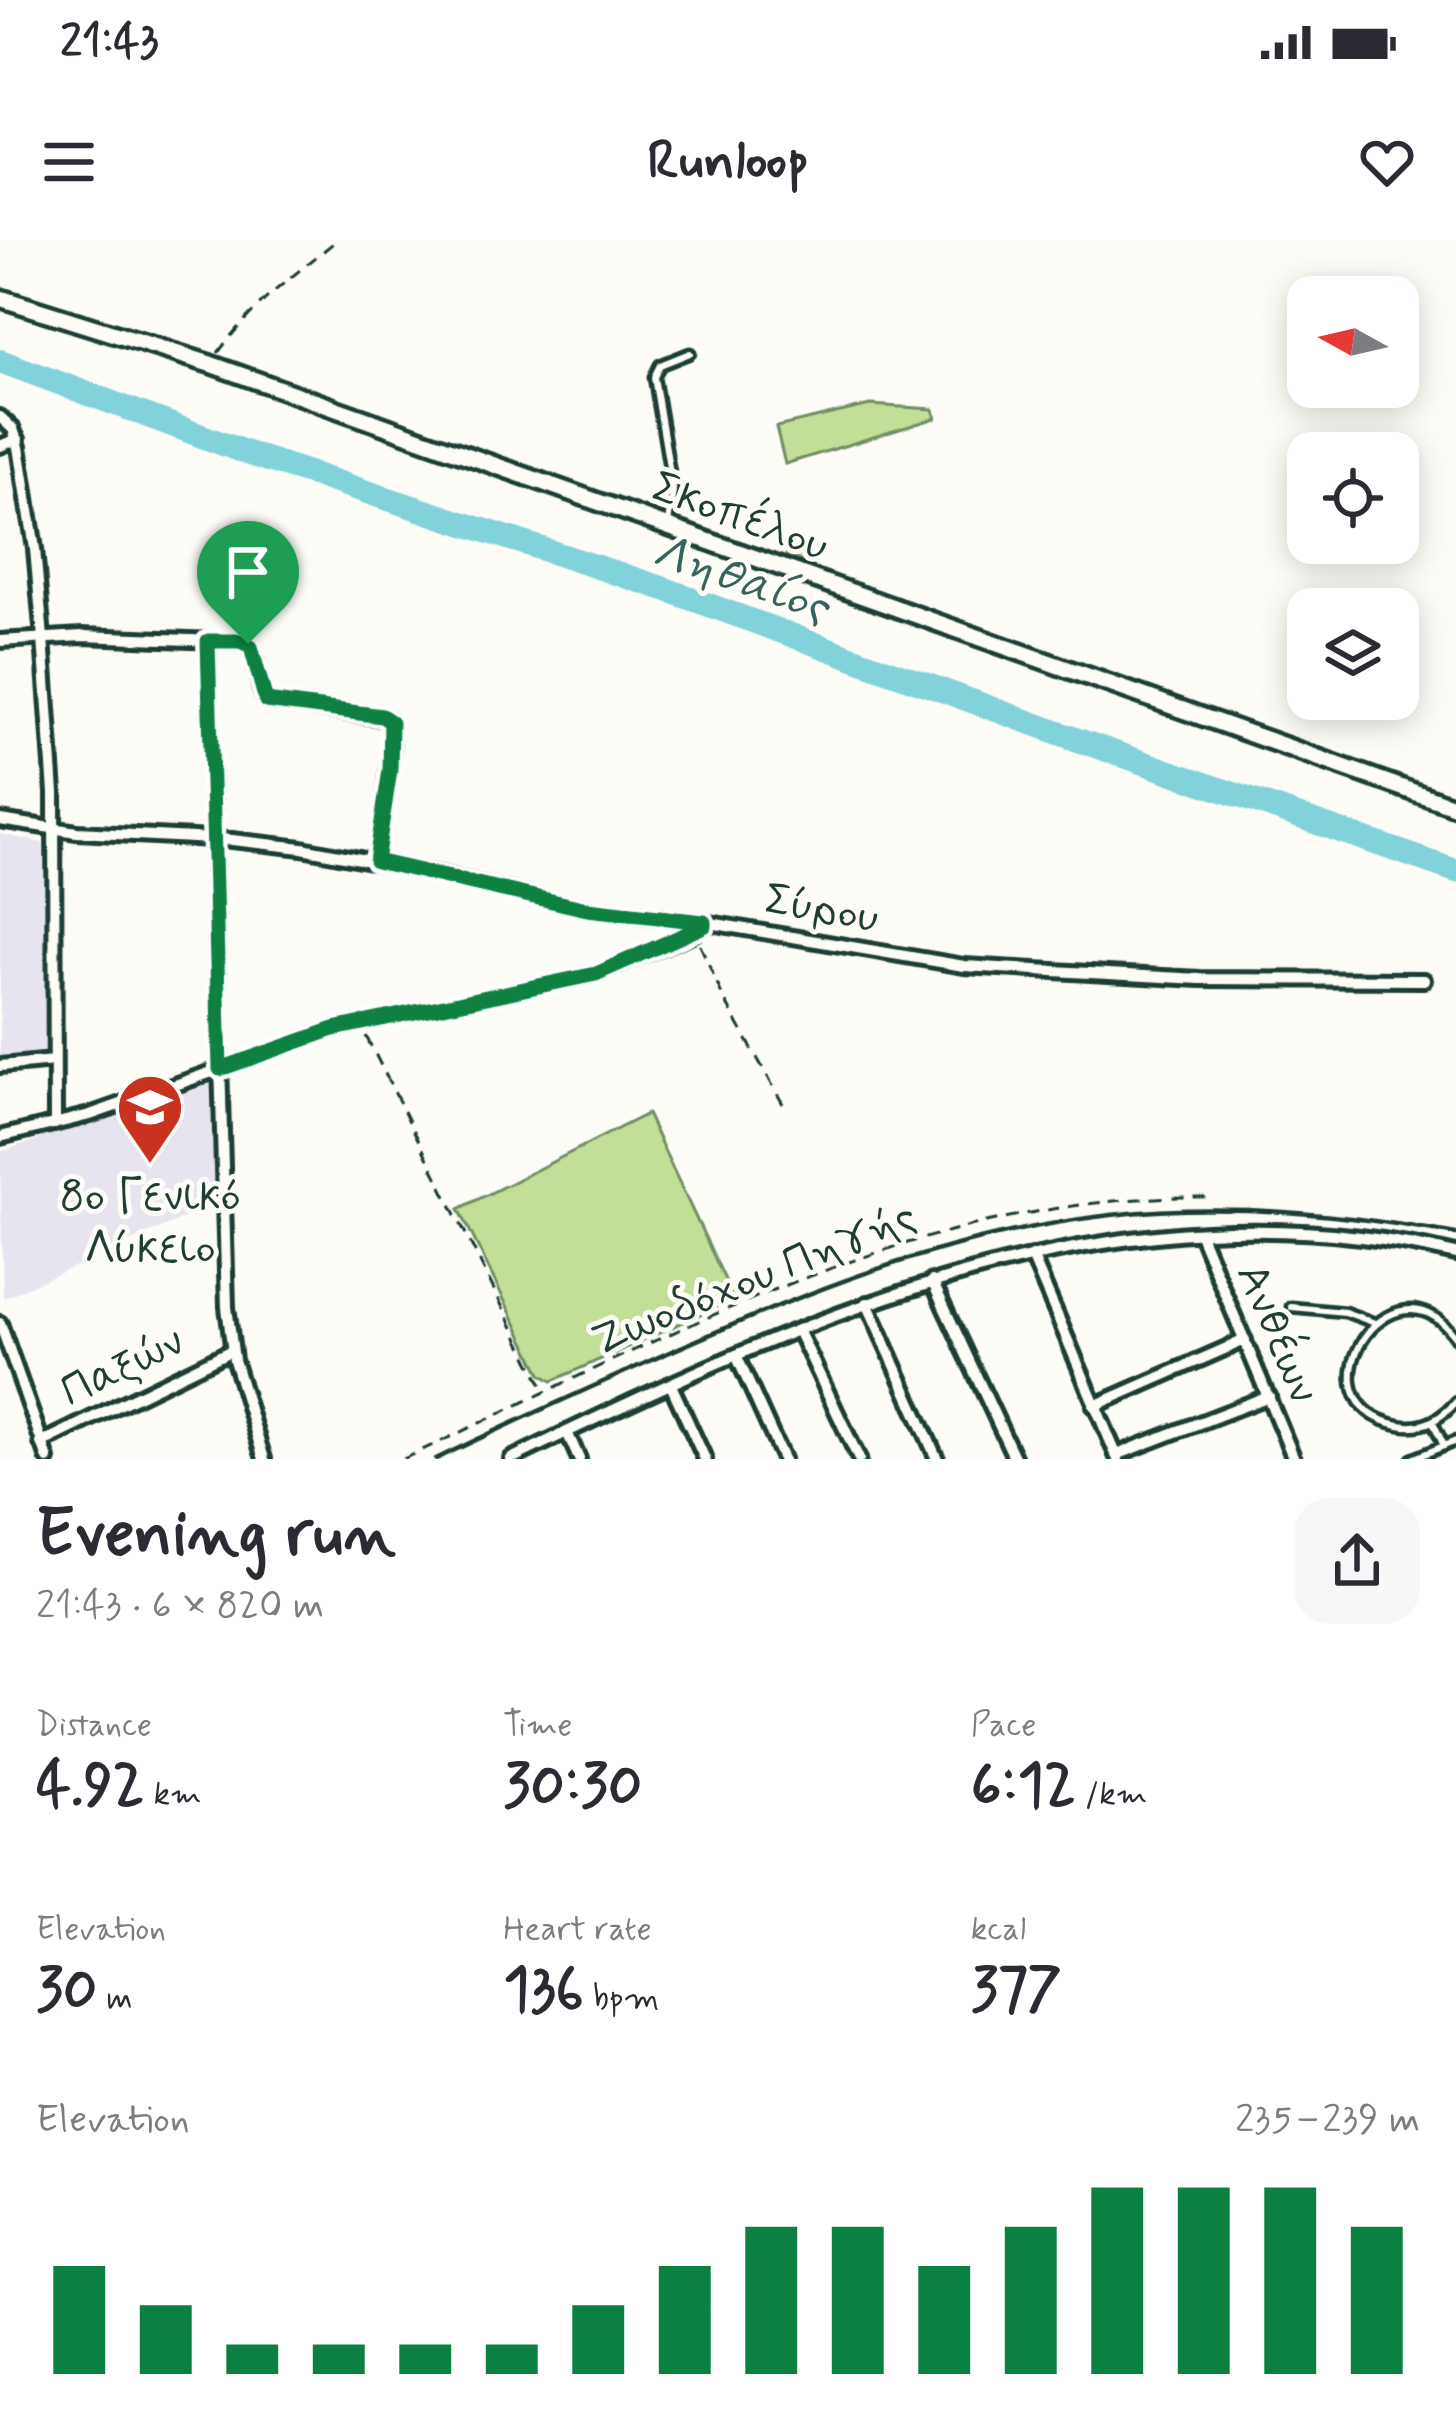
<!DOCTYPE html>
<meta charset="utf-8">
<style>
:root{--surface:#fff;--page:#f7f7f7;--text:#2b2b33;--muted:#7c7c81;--accent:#0b8043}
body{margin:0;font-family:Mynerve,sans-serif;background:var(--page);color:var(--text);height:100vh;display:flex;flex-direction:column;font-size:45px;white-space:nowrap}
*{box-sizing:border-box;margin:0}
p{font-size:39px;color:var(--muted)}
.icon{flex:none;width:66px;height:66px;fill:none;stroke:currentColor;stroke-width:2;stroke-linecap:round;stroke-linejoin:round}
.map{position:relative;height:1219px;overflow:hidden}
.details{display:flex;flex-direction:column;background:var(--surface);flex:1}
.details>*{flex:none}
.needle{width:78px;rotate:278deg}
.tools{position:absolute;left:1287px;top:36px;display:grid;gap:24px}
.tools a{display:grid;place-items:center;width:132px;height:132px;border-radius:24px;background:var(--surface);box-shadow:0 6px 30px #0003;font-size:60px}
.pin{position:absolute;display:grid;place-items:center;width:102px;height:102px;color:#fff;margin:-123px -51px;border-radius:50% 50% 50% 0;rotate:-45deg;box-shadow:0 0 12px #0007}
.pin .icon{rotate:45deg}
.round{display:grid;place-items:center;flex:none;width:126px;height:126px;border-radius:36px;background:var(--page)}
.head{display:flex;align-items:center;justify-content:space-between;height:204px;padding:0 36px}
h1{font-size:66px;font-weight:700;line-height:90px}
.metrics{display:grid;grid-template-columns:repeat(3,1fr);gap:18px;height:204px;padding:12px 36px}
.metrics div{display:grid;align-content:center}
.metrics b{font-size:60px;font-weight:700}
.metrics small{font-size:33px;font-weight:400}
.metrics p{font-size:33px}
.chart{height:336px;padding:24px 36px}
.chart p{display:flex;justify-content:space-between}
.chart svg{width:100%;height:216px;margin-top:12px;stroke:var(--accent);stroke-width:6}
.status{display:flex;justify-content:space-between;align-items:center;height:84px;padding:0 60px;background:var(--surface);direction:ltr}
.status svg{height:33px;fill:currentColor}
header{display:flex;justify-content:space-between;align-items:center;height:156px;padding:0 36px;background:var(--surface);font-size:54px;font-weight:700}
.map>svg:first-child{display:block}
</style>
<div class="status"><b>21:43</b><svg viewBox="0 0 49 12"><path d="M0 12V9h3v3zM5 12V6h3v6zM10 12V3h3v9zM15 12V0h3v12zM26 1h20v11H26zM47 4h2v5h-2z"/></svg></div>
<header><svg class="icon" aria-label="menu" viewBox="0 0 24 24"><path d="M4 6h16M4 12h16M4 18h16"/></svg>Runloop<svg class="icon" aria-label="heart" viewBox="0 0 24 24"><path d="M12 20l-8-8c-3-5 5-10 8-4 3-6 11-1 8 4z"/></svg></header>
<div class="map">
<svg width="1456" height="1219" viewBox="0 0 1456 1219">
<rect width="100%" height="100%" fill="#fdfcf7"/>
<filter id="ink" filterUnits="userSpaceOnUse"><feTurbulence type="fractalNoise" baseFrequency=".00833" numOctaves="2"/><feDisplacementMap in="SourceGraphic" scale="24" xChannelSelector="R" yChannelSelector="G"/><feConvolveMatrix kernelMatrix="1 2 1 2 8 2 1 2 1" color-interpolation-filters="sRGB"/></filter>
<g filter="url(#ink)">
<g fill="#e8e4ef">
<path d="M0 594 43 603 48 814 0 818Z"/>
<path d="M213 841 217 963 3 1058 0 912Z"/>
</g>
<g fill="#c3de96" stroke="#718e65" stroke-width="3">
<path d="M870 165 933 169 936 178 785 224 776 187Z"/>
<path d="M792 298 818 306 812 325 786 316Z"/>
<path d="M647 874 734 1059 552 1141 541 1134 459 969Z"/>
</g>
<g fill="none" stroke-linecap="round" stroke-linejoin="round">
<path stroke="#81d2d9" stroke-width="24" d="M0 121 250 214 665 349 1078 500 1456 631"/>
<defs>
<g id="service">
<path d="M668 283 673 251 654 137 660 125 690 113"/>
<path d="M1291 1067 1345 1072 1375 1083"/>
<path d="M1456 1098C1391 1007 1292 1165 1399 1185 1423 1190 1441 1179 1456 1162"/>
<path d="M1433 1182 1444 1206"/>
<path d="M1412 1219 1456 1201"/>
</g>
<g id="minor">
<path d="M0 177 13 189 19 207 35 309 43 398 54 553 55 884"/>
<path d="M0 206 18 199"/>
<path d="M0 401 82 396 244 402C263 415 254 443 266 461L389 479 392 506 376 621"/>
<path d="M208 401 227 1067 234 1120 264 1219"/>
<path d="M0 580 77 592 232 600 302 608 439 634 587 669 704 682 964 726 1200 739 1424 740"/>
<path d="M0 826 54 821"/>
<path d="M0 897 90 875 334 789 596 734 695 693 704 682"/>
<path d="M1200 994 1294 1219"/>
<path d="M1032 1016 1118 1219"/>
<path d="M932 1041 1015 1219"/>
<path d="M867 1063 937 1219"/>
<path d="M0 1083 48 1219"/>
<path d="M798 1090 859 1219"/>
<path d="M737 1117 783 1219"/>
<path d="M671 1145 705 1219"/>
<path d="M1094 1166 1245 1100"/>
<path d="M567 1192 579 1219"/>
<path d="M41 1203 232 1110"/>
<path d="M1116 1215 1269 1156"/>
<path d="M511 1219C808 1075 1118 934 1456 1014"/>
</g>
<path id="secondary" d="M0 58 210 124 1456 567"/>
</defs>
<use href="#service" stroke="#1f3d34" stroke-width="15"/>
<use href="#minor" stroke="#1f3d34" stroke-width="20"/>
<use href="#secondary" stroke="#1f3d34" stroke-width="24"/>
<g stroke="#1f3d34" stroke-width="3" stroke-dasharray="12 9" stroke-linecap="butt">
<path d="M218 113C254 63 291 38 337 0"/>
<path d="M700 705 723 757 783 864"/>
<path d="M366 796 545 1151"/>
<path d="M403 1219C659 1101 922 952 1212 957"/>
</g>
<use href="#service" stroke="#fdfcf7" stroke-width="6"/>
<use href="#minor" stroke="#fdfcf7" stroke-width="10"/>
<use href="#secondary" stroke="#fdfcf7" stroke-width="15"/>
<path stroke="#1f3d34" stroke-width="4.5" d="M436 1219C504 1186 574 1155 643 1124 794 1056 945 994 1111 975 1226 962 1343 973 1456 994"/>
</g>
</g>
<g fill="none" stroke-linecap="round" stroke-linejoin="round" filter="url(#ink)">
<defs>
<path id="route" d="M208 401H240L251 407 266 461 382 476 391 482 390 530 376 621 587 669 704 682V686L596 734 334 789 220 829Z"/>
</defs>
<use href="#route" stroke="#fff" stroke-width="24"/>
<use href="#route" stroke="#0b8043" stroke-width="15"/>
</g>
<defs>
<symbol id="school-pin" viewBox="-11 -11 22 30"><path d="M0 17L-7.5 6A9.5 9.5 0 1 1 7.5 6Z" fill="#c8321e" stroke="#fdfcf7"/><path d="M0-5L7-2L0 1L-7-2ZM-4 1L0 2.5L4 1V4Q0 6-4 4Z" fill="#fff"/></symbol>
</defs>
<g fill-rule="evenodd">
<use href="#school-pin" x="112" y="829" width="76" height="104"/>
</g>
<g text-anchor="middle" stroke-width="10" stroke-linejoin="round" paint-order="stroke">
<g font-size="45" fill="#1f3d34" stroke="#fdfcf7">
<text transform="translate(741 274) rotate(20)" y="16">Σκοπέλου</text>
<text transform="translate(822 666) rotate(10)" y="16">Σύρου</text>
<text transform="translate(753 1036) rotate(-22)" y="16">Ζωοδόχου Πηγής</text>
<text transform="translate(1280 1092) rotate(67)" y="16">Ανθέων</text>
<text transform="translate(121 1124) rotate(-26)" y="16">Παξών</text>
</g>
<g font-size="45" fill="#1f3d34" stroke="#fdfcf7">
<text x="150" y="970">8ο Γενικό<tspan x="150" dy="52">Λύκειο</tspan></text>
</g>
<g font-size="48" font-style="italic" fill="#38625d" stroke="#fdfcf7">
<text transform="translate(742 337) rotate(19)" y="17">Ληθαίος</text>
</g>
</g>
</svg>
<div class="tools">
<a><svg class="needle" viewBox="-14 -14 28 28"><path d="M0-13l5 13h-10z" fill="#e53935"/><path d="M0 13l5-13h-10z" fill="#7c7c81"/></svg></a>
<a><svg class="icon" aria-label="locate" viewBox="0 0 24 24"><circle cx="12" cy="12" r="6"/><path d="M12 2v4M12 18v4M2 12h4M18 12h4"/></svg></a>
<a><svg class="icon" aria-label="layers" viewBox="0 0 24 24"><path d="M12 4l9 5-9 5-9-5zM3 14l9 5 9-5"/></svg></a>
</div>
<div class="pin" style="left:248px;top:404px;background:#1e9e55"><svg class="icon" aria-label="arrive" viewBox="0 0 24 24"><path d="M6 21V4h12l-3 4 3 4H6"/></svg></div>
</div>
<section class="details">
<div class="head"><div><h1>Evening run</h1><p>21:43 · 6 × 820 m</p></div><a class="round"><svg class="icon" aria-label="share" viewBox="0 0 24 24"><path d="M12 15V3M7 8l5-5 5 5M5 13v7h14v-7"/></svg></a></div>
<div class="metrics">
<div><p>Distance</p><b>4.92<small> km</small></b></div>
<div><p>Time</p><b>30:30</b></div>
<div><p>Pace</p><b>6:12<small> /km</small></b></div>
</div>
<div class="metrics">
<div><p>Elevation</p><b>30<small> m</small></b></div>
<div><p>Heart rate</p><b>136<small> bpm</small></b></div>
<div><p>kcal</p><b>377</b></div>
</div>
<div class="chart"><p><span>Elevation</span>235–239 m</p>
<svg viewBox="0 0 160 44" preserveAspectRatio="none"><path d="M5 44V22M15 44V30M25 44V38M35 44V38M45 44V38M55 44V38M65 44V30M75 44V22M85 44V14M95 44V14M105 44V22M115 44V14M125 44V6M135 44V6M145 44V6M155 44V14"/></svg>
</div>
</section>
